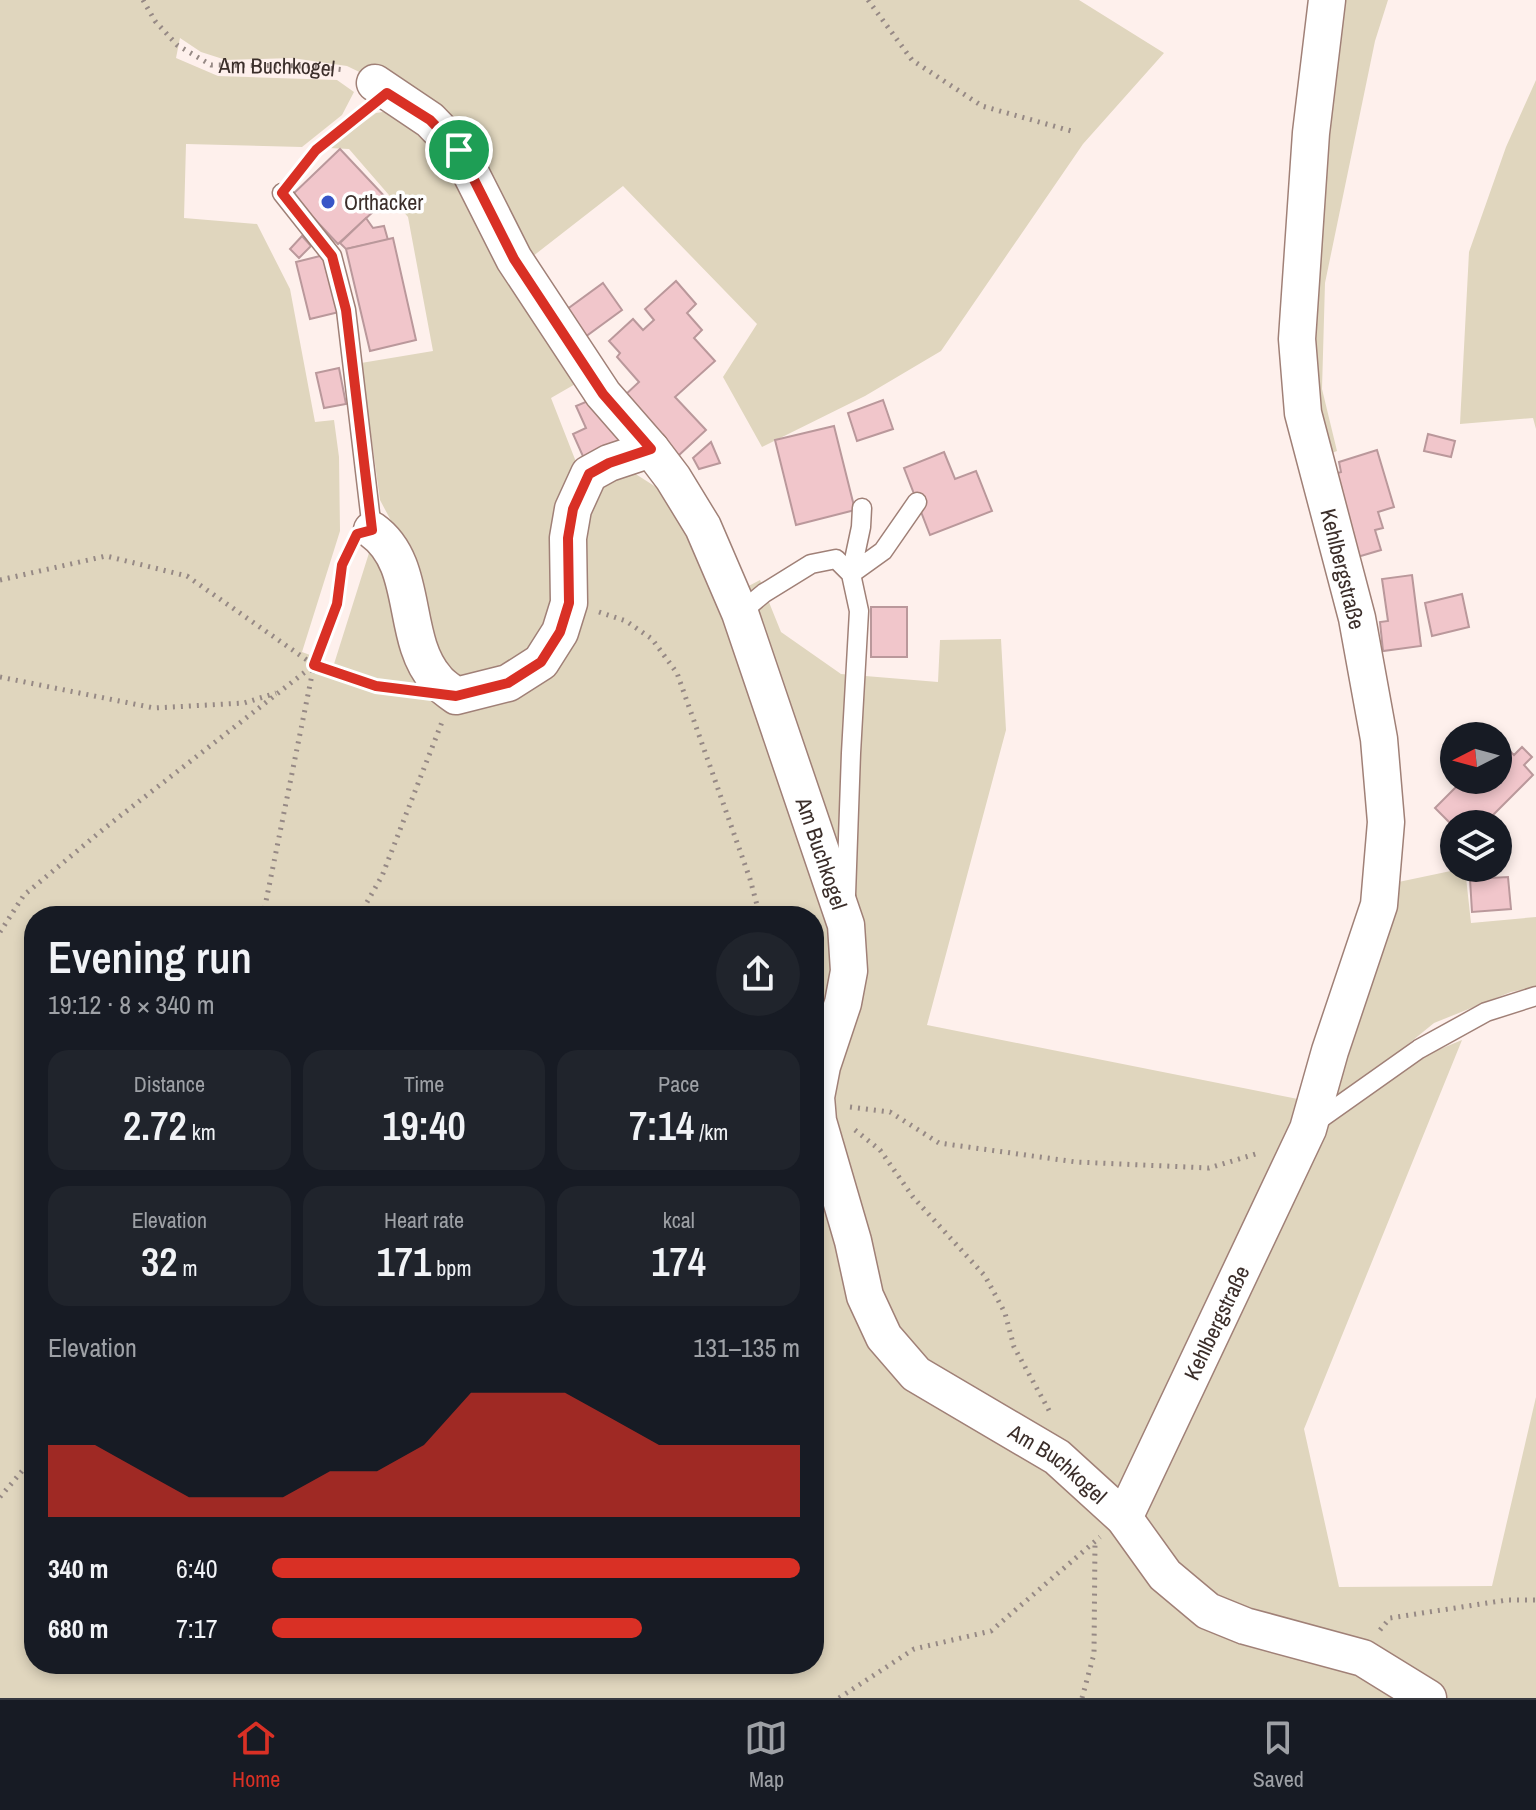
<!DOCTYPE html>
<meta charset="utf-8">
<style>
:root{--surface:#171b24;--page:#20242c;--text:#f1f3f6;--muted:#9ea1a6;--line:#363941;--accent:#d93025}
body{margin:0;font-family:"Archivo Narrow",sans-serif;background:var(--page);color:var(--text);height:100vh;display:flex;flex-direction:column;font-size:30px;white-space:nowrap}
*{box-sizing:border-box;margin:0}
p{font-size:26px;color:var(--muted)}
.icon{flex:none;width:44px;height:44px;fill:none;stroke:currentColor;stroke-width:2;stroke-linecap:round;stroke-linejoin:round}
.map{position:relative;flex:1;overflow:hidden}
.panel{position:absolute;left:24px;top:906px;width:800px;height:768px;display:flex;flex-direction:column;background:var(--surface);border-radius:32px;box-shadow:0 4px 12px #0003}
.panel>*{flex:none}
.needle{width:52px;rotate:264deg}
.fabs{position:absolute;left:1440px;top:722px;display:grid;gap:16px}
.fabs a{display:grid;place-items:center;width:72px;height:72px;border-radius:50%;background:var(--surface);box-shadow:0 4px 12px #0003;font-size:40px}
.pin{position:absolute;display:grid;place-items:center;width:68px;height:68px;color:#fff;margin:-34px;border:4px solid #fff;border-radius:50%;box-shadow:0 2px 8px #0007}
.round{display:grid;place-items:center;flex:none;width:84px;height:84px;border-radius:42px;background:var(--page)}
.headline{display:flex;align-items:center;justify-content:space-between;height:136px;padding:0 24px}
h1{font-size:44px;font-weight:600;line-height:60px}
.stats{display:grid;grid-template-columns:repeat(3,1fr);gap:12px;height:136px;padding:8px 24px}
.stats div{display:grid;align-content:center;border-radius:20px;background:var(--page);text-align:center}
.stats b{font-size:40px;font-weight:600}
.stats small{font-size:22px;font-weight:400}
.stats p{font-size:22px}
.chart{height:224px;padding:16px 24px}
.chart p{display:flex;justify-content:space-between}
.chart svg{width:100%;height:144px;margin-top:8px;fill:var(--accent);opacity:.7}
ul{padding:0 24px;list-style:none;font-size:26px}
li{display:grid;grid-template-columns:128px 96px 1fr;align-items:center;height:60px}
li i{height:20px;border-radius:10px;background:var(--accent)}
.tabs{display:flex;justify-content:space-around;align-items:center;height:112px;border-top:2px solid var(--line);background:var(--surface);font-size:22px;color:var(--muted)}
.tabs a{display:grid;justify-items:center;gap:4px}
.tabs .selected{color:var(--accent)}
.map>svg:first-child{display:block}
</style>
<div class="map">
<svg width="1536" height="1698" viewBox="0 0 1536 1698">
<rect width="100%" height="100%" fill="#fef0ec"/>
<g fill="#e0d6be" fill-rule="evenodd">
<path d="M0 0H1079L1164 53 1083 144 941 351 865 396 762 447 723 377 757 324 623 186 528 260 421 102 347 66 292 58 226 60 201 52 180 38 176 58 218 76 337 80 354 92 342 115 302 147 186 144 184 218 257 224 290 289 315 422 334 420 339 457 340 531 302 652 334 664 369 553 388 562 405 547 380 500 361 363 433 351 408 217 349 149 329 148 376 113 389 111 415 121 449 158 577 383 551 398 578 467 634 473 667 494 741 590 760 580 781 632 841 674 938 682 940 640 1001 639 1006 730 927 1025 1308 1101 1389 884 1465 868 1471 923 1536 917V987L1511 992 1434 1023 1363 1081 1462 1040 1304 1429 1339 1587 1492 1586 1536 1397V1698H0ZM34 916H814V1664H34Z"/>
<path d="M1338 0H1388L1375 41 1325 283 1322 389 1337 451 1321 457 1303 321Z"/>
<path d="M1536 80V429L1533 418 1460 424 1469 252 1506 147Z"/>
</g>
<g fill="#f1c6cb" stroke="#ba989b" stroke-width="2">
<path d="M340 149 387 199 338 244 292 195Z"/>
<path d="M366 218 373 228 384 226 388 240 346 249 340 243Z"/>
<path d="M302 236 311 246 299 258 290 249Z"/>
<path d="M393 238 416 340 370 351 346 249Z"/>
<path d="M324 255 339 312 310 319 296 262Z"/>
<path d="M676 281 696 304 687 313 702 330 694 338 715 361 675 397 706 430 678 456 624 396 639 382 617 357 620 353 609 341 633 319 643 330 654 320 645 309Z"/>
<path d="M603 283 622 310 585 337 566 310Z"/>
<path d="M339 368 346 404 324 408 316 373Z"/>
<path d="M600 396 623 447 586 463 573 434 586 428 576 406Z"/>
<path d="M883 400 893 429 857 441 848 413Z"/>
<path d="M834 426 855 510 796 525 775 440Z"/>
<path d="M1428 434 1455 441 1451 457 1424 451Z"/>
<path d="M711 442 720 463 699 469 693 458Z"/>
<path d="M1377 450 1394 507 1378 512 1383 528 1375 530 1381 550 1354 558 1328 476 1341 472 1339 462Z"/>
<path d="M944 452 955 479 976 471 992 511 930 535 904 468Z"/>
<path d="M1412 575 1421 646 1383 651 1380 622 1388 621 1382 579Z"/>
<path d="M1462 594 1469 627 1432 636 1425 603Z"/>
<rect x="871" y="607" width="36" height="50"/>
<path d="M1500 742 1514 755 1522 747 1532 757 1524 765 1533 775 1486 822 1487 824H1454V827L1435 808 1461 782 1459 780H1498V744Z"/>
<path d="M1508 877 1511 909 1472 912 1470 879Z"/>
</g>
<g fill="none" stroke-linecap="round" stroke-linejoin="round">
<defs>
<g id="lane">
<path d="M282 193 332 256 346 310 372 530"/>
<path d="M862 508 861 527 851 574 883 551 917 502"/>
<path d="M740 613 764 593 811 564 836 559 851 574 859 611 851 753 846 895"/>
<path d="M1313 1124 1419 1049 1486 1012 1536 996"/>
</g>
<g id="street">
<path id="s2" d="M375 83 430 120 459 150 514 259 603 394 651 449 673 478 703 527 740 613 846 925 849 971 843 1003 822 1066 816 1097 818 1121 853 1241 865 1296 884 1337 916 1374 1057 1457 1124 1518 1165 1575 1208 1611 1245 1626 1363 1658 1428 1698"/>
<path d="M372 530C420 564 400 638 436 679 441 686 450 691 456 696L508 683 541 662 560 632 569 603 568 538 573 509 589 474 609 463 651 449"/>
<path id="s3" d="M1124 1518 1308 1129 1330 1051 1379 905 1386 822 1379 739 1357 618 1303 413 1297 339 1311 133 1327 0"/>
</g>
</defs>
<use href="#lane" stroke="#a08077" stroke-width="21"/>
<use href="#street" stroke="#a08077" stroke-width="39"/>
<g stroke="#968985" stroke-width="5" stroke-dasharray="2 6" stroke-linecap="butt">
<path id="s1" d="M143 0 155 21 177 45 211 65 310 66 345 70"/>
<path d="M868 0 912 60 982 106 1075 132"/>
<path d="M295 177 316 150 363 112"/>
<path d="M0 580 106 556 187 576 314 665 376 686 404 690"/>
<path d="M599 612 626 621 652 639 677 673 750 879 760 916"/>
<path d="M0 677 154 708 244 703 276 693"/>
<path d="M263 916 314 665 337 604 342 565 349 552"/>
<path d="M359 916 382 876 442 722"/>
<path d="M0 932 24 895 106 827 314 665"/>
<path d="M850 1107 890 1112 939 1143 1076 1162 1209 1168 1259 1153"/>
<path d="M855 1130 880 1150 913 1197 985 1276 1005 1313 1014 1347 1051 1414"/>
<path d="M0 1497 34 1457"/>
<path d="M1380 1630 1390 1618 1507 1600H1536"/>
<path d="M839 1698 914 1649 991 1631 1100 1537"/>
<path d="M1082 1698 1094 1654 1095 1541"/>
</g>
<use href="#lane" stroke="#fff" stroke-width="18"/>
<use href="#street" stroke="#fff" stroke-width="36"/>
</g>
<g fill="none" stroke-linecap="round" stroke-linejoin="round">
<defs>
<path id="route" d="M387 93 430 120 459 150 514 259 603 394 651 449 609 463 589 474 573 509 568 538 569 603 560 632 541 662 508 683 456 696 376 686 314 665 337 604 342 565 357 534 372 530 346 310 332 256 282 193 316 150Z"/>
</defs>
<use href="#route" stroke="#fff" stroke-width="16"/>
<use href="#route" stroke="#d93025" stroke-width="10"/>
</g>
<circle fill="#3855c7" stroke="#fff" stroke-width="3" cx="328" cy="202" r="8"/>
<g text-anchor="middle" stroke-width="7" stroke-linejoin="round" paint-order="stroke">
<g font-size="22" fill="#3b2e2a" stroke="#fff">
<text dy="8" stroke="none"><textPath href="#s1" startOffset="162">Am Buchkogel</textPath></text>
<text transform="translate(1343 569) rotate(76)" y="8">Kehlbergstraße</text>
<text dy="8" stroke="none"><textPath href="#s2" startOffset="906">Am Buchkogel</textPath></text>
<text dy="8" stroke="none"><textPath href="#s3" startOffset="216">Kehlbergstraße</textPath></text>
<text dy="8" stroke="none"><textPath href="#s2" startOffset="1626">Am Buchkogel</textPath></text>
</g>
<g font-size="22" fill="#3b2e2a" stroke="#fff" text-anchor="start">
<text x="344" y="210">Orthacker</text>
</g>
</g>
</svg>
<div class="fabs">
<a><svg class="needle" viewBox="-14 -14 28 28"><path d="M0-13l5 13h-10z" fill="#e53935"/><path d="M0 13l5-13h-10z" fill="#9ea1a6"/></svg></a>
<a><svg class="icon" aria-label="layers" viewBox="0 0 24 24"><path d="M12 4l9 5-9 5-9-5zM3 14l9 5 9-5"/></svg></a>
</div>
<div class="pin" style="left:459px;top:150px;background:#1e9e55"><svg class="icon" aria-label="arrive" viewBox="0 0 24 24"><path d="M6 21V4h12l-3 4 3 4H6"/></svg></div>
<section class="panel">
<div class="headline"><div><h1>Evening run</h1><p>19:12 · 8 × 340 m</p></div><a class="round"><svg class="icon" aria-label="share" viewBox="0 0 24 24"><path d="M12 15V3M7 8l5-5 5 5M5 13v7h14v-7"/></svg></a></div>
<div class="stats">
<div><p>Distance</p><b>2.72<small> km</small></b></div>
<div><p>Time</p><b>19:40</b></div>
<div><p>Pace</p><b>7:14<small> /km</small></b></div>
</div>
<div class="stats">
<div><p>Elevation</p><b>32<small> m</small></b></div>
<div><p>Heart rate</p><b>171<small> bpm</small></b></div>
<div><p>kcal</p><b>174</b></div>
</div>
<div class="chart"><p><span>Elevation</span>131–135 m</p>
<svg viewBox="0 0 160 44" preserveAspectRatio="none"><path d="M0 44V22L10 22L20 30L30 38L40 38L50 38L60 30L70 30L80 22L90 6L100 6L110 6L120 14L130 22L140 22L150 22L160 22V44z"/></svg>
</div>
<ul>
<li><b>340 m</b>6:40<i style="width:100%"></i></li>
<li><b>680 m</b>7:17<i style="width:70%"></i></li>
</ul>
</section>
</div>
<nav class="tabs">
<a class="selected"><svg class="icon" aria-label="home" viewBox="0 0 24 24"><path d="M3 11l9-7 9 7M6 9v11h12V9"/></svg>Home</a>
<a><svg class="icon" aria-label="map" viewBox="0 0 24 24"><path d="M3 6l6-2 6 2 6-2v14l-6 2-6-2-6 2zM9 4v14M15 6v14"/></svg>Map</a>
<a><svg class="icon" aria-label="saved" viewBox="0 0 24 24"><path d="M7 4h10v16l-5-4-5 4z"/></svg>Saved</a>
</nav>
